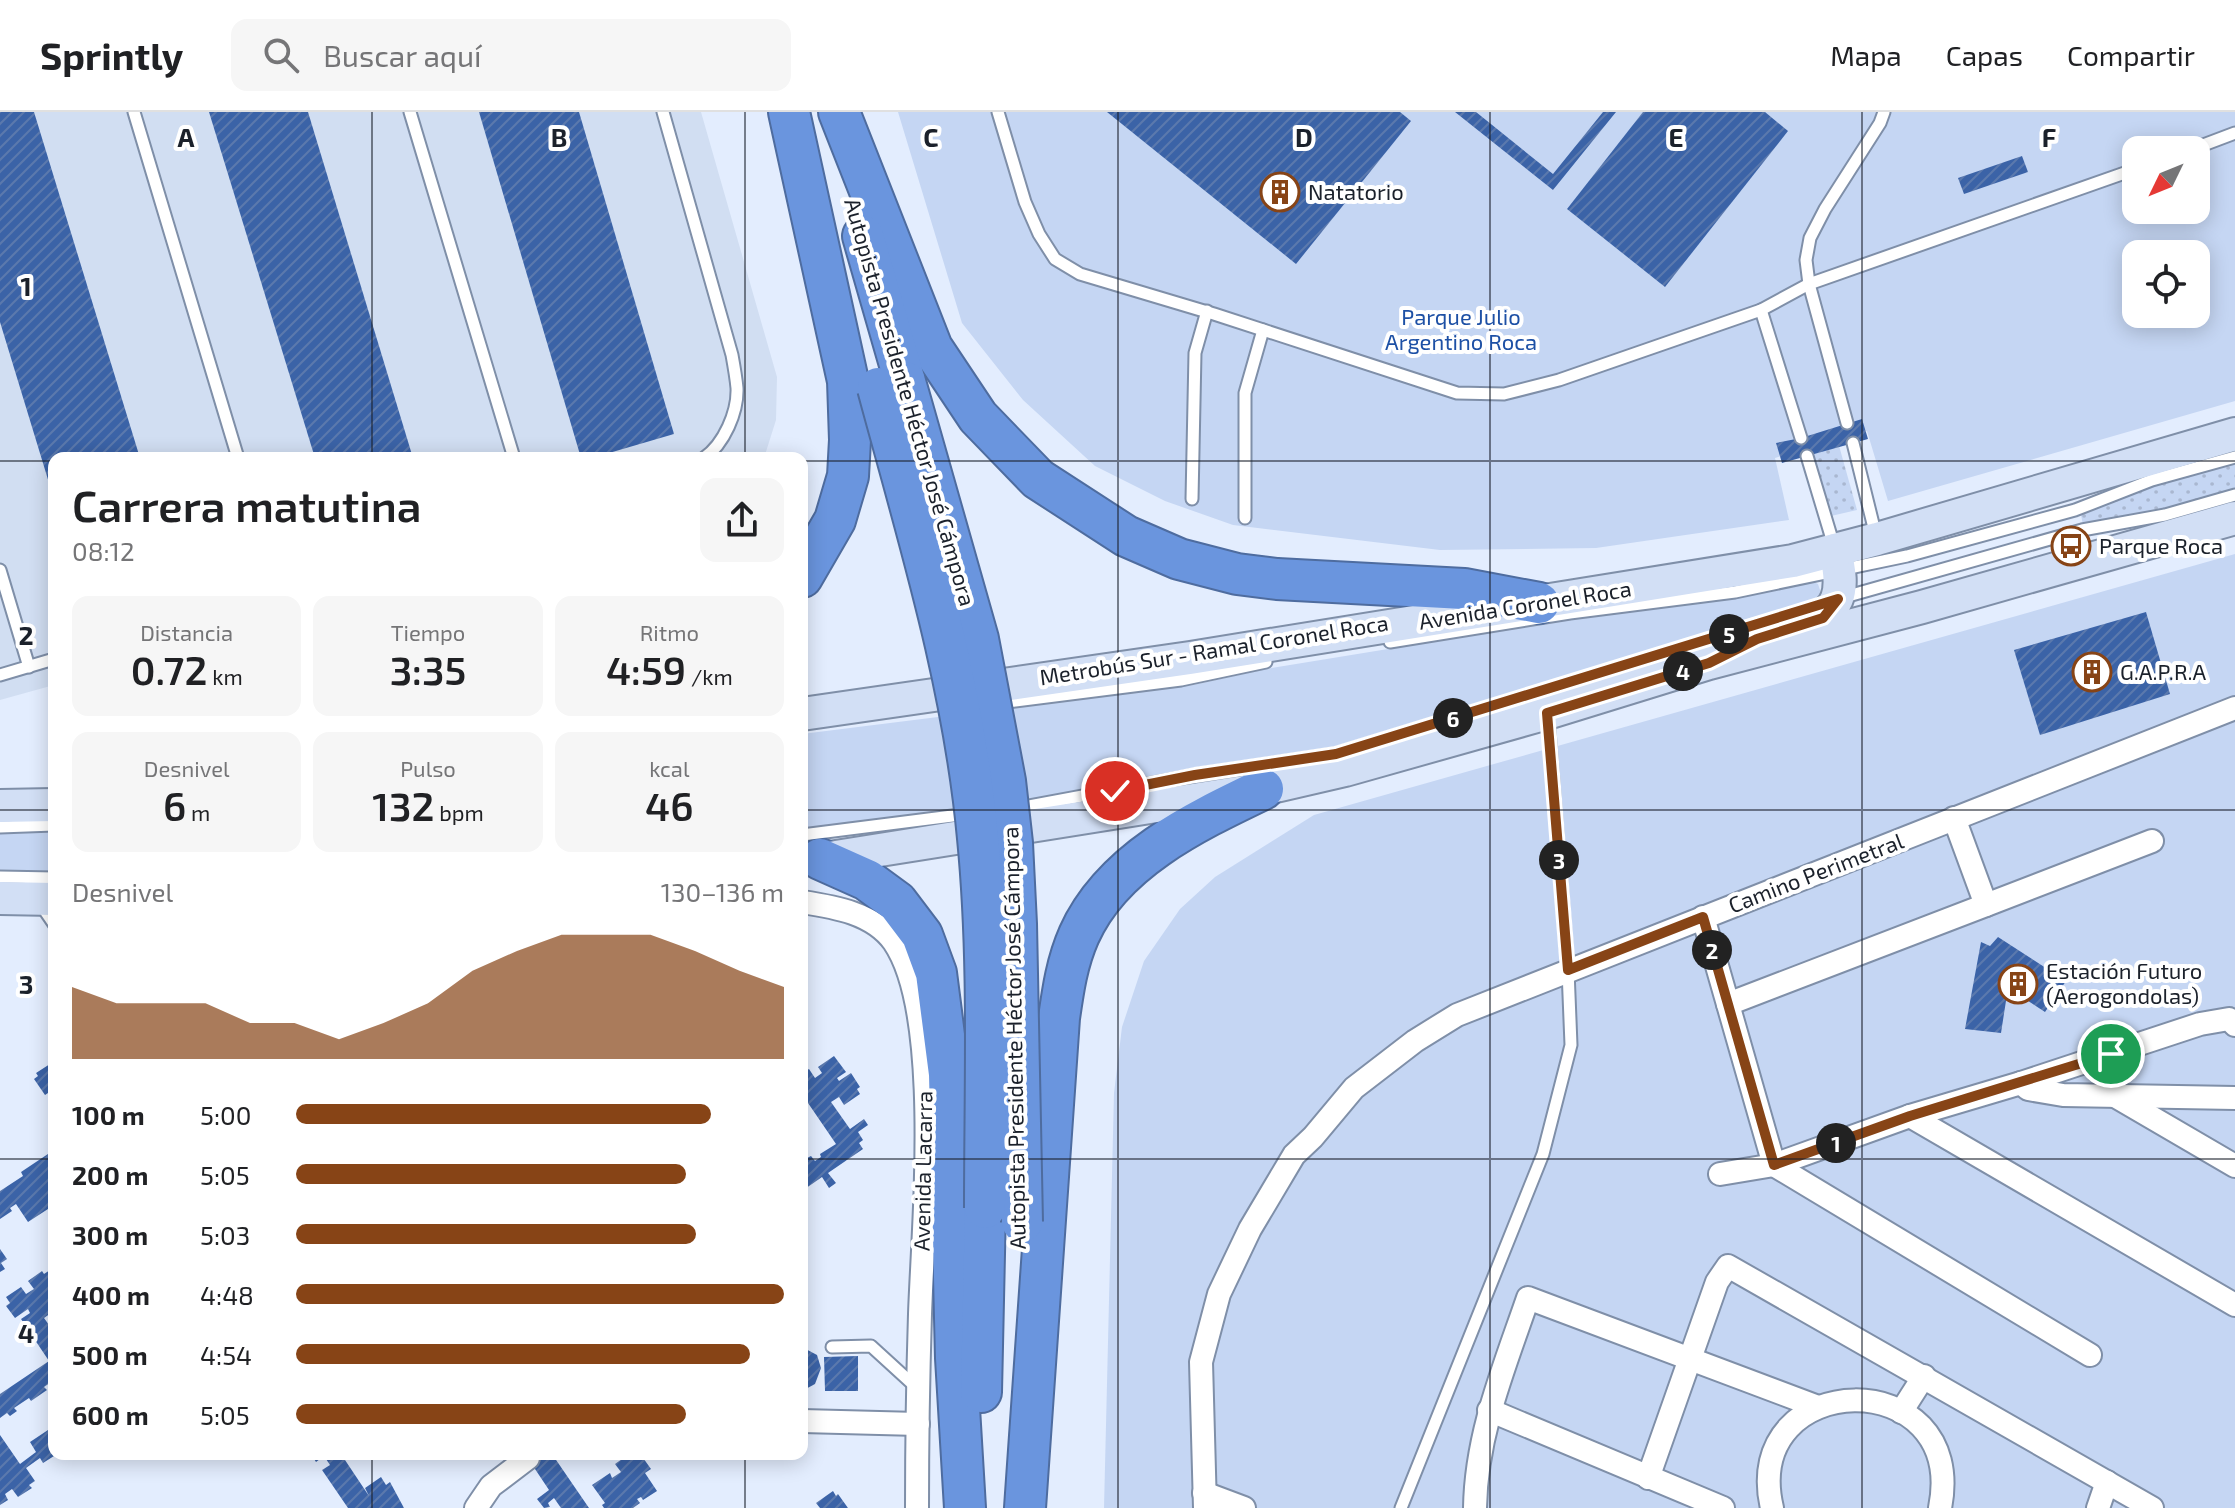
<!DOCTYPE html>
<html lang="es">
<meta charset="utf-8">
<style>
:root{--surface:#fff;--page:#f6f6f6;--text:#202124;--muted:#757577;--line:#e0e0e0;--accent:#874416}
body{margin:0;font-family:"Exo 2",sans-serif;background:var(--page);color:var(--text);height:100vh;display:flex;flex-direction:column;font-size:30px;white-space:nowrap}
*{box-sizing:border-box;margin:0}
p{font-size:26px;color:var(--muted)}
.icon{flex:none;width:44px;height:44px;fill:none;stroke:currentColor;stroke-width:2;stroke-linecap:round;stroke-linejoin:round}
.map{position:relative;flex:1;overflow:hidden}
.drawer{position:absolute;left:48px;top:340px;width:760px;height:1008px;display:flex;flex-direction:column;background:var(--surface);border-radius:16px;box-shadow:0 4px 20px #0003}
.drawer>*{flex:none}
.needle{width:52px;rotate:227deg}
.tools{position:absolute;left:2122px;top:24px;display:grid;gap:16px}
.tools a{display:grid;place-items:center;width:88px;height:88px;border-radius:16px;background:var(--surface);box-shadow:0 4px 20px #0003;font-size:40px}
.pin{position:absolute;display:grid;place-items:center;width:68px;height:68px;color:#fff;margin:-34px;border:4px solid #fff;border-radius:50%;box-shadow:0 2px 8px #0007}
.km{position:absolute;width:40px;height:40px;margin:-20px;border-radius:50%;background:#222;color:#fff;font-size:22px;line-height:40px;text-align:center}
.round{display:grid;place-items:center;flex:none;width:84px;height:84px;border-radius:16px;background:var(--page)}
.overview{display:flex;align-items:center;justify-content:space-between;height:136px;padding:0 24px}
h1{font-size:44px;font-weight:600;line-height:60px}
.figures{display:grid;grid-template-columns:repeat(3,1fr);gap:12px;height:136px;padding:8px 24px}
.figures div{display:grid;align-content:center;border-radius:16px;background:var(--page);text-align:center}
.figures b{font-size:40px;font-weight:600}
.figures small{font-size:22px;font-weight:400}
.figures p{font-size:22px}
.chart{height:224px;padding:16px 24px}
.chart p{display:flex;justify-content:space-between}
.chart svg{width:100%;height:144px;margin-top:8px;fill:var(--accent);opacity:.7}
ul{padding:0 24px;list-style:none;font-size:26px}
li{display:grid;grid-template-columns:128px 96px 1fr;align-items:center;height:60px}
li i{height:20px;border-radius:10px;background:var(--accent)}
header{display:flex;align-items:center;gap:48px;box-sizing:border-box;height:112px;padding:0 40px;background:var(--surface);border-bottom:2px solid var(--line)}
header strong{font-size:38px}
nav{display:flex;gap:44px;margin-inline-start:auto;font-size:28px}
.search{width:560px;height:72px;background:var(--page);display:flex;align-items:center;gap:20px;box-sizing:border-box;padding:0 28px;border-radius:16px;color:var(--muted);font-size:30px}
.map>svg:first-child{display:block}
</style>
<header>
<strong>Sprintly</strong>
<div class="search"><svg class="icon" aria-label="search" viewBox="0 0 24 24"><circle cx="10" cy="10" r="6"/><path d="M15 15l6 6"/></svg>Buscar aquí</div>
<nav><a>Mapa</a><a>Capas</a><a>Compartir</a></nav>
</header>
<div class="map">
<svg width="2235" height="1396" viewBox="0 0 2235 1396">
<defs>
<pattern id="grass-dots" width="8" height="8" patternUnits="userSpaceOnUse" patternTransform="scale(2)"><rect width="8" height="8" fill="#c5d6f3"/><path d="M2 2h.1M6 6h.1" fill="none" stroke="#a9b7d0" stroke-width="1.8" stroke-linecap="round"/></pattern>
<pattern id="building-hatch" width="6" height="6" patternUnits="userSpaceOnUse" patternTransform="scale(2)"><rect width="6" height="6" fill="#3b63a7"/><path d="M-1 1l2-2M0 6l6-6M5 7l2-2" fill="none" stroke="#5b79ad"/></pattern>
</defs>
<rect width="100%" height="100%" fill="#e3edfe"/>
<path fill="#d1def2" d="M0 0H701L777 265 776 308 764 346H54V573L0 588Z"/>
<g fill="url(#grass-dots)">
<path d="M1805 212 1857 398 1831 404 1780 222Z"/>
<path d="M2235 351V378L2162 399 2083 413 2081 403 2153 374Z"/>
</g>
<g fill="#c5d6f3" fill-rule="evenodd">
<path d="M898 0H2235V289L1888 389 1867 319 1775 346 1789 408 1596 436 1440 438 1233 413 1165 389 1095 354 1023 288 962 211ZM2136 38H2196V98H2136ZM2136 142H2196V202H2136Z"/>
<path d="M2235 442V1396H1104L1114 981 1122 915 1144 849 1180 797 1215 765 1314 703Z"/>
<path d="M1810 468 1818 472 1821 481 1817 487 1733 511 1501 587 1330 636 1038 687 802 716V622L1193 573 1266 557 1565 508 1742 484Z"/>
<path d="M54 720V760L0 759V722Z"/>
</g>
<g fill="url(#building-hatch)">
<path d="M0 0H34L140 346H54L53 384 0 210Z"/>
<path d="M209 0H308L413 346H315Z"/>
<path d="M479 0H579L674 322 592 346H581Z"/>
<path d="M1107 0H1400L1411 9 1296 152Z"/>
<path d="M1455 0H1476L1553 62 1603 0H1616L1553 78Z"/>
<path d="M1643 0H1765L1788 19 1665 175 1567 97Z"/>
<path d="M2022 44 2028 60 1964 82 1958 66Z"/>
<path d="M1862 307 1868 327 1782 351 1776 331 1801 326Z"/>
<path d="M2146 500 2170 582 2040 623 2014 538Z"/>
<path d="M1998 825 2066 869 2045 900 2008 876 2001 921 1965 917 1981 830 1990 834Z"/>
<path d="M834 944 846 960 837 966 839 969 851 961 860 975 857 977 860 982 844 993 839 985 831 990 850 1017 864 1007 868 1013 858 1020 863 1028 859 1031 863 1037 828 1061 836 1071 829 1076 822 1065 802 1079V1055L806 1052 803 1048 811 1044 815 1049 821 1045 820 1042 836 1032 808 991 802 995V961L809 957 815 966 822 961 818 955Z"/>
<path d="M50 952 52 954 54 953V977L45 983 34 967 38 964 36 961Z"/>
<path d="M54 1038V1065L51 1067 54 1072V1097L50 1100 48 1097 28 1110 16 1092 10 1096 12 1099 0 1107V1079L23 1064 21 1060Z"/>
<path d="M0 1137 7 1147 1 1151 5 1157 0 1160Z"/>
<path d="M50 1158 54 1164V1206L51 1201 44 1206 54 1220V1268L44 1275 47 1278 31 1289 29 1286 14 1296 17 1299 10 1304 7 1301 0 1306V1282L49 1249 21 1207 30 1201 28 1197 15 1206 6 1194 10 1191 6 1185 21 1175 26 1182 34 1177 28 1169 42 1159 44 1162Z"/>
<path d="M802 1235 817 1243 821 1256 815 1272 802 1279Z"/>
<path d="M858 1244V1279H825L824 1245Z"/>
<path d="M51 1316 54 1320V1344L43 1351 40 1346 26 1356 35 1369 29 1373 32 1376 18 1385 12 1377 5 1382 8 1388 0 1393V1323L20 1352 36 1340 30 1330Z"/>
<path d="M311 1342H341L369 1384 365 1376 381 1365 386 1373 390 1370 404 1396H348L322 1358 330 1353 324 1344 316 1350Z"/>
<path d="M525 1342H552L589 1396H561L554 1386 548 1391 550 1395 544 1396 537 1387 549 1378Z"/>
<path d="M629 1342H636L638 1345 641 1343 651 1357 645 1361 657 1379 643 1388 641 1385 637 1387 640 1391 633 1396H604L602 1393 605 1391 592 1373 610 1361 612 1366 621 1360 615 1352Z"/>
<path d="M833 1379 836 1384 838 1382 848 1396H820L816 1391Z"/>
</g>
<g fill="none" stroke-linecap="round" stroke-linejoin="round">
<defs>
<g id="lane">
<path d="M134 0 238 346"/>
<path d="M410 0 514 346"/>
<path d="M663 0 732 243C734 254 736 265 737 276 738 300 724 332 704 346"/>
<path d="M998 0 1025 90 1039 122 1055 147 1080 162 1214 202 1457 281 1504 282 1559 268 1761 198 1809 172 2136 57"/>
<path d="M2190 38 2235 21"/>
<path d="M1761 198 1801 326"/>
<path d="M1847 311 1809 172 1806 148 1810 126 1825 97 1880 11 1884 0"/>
<path d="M1853 331 1876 424"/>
<path d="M1807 344 1834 434"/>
<path d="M1192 387 1195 241 1207 199"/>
<path d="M1245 406V281L1263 218"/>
<path d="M0 458 29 555"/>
<path d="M1841 486 2082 418 2165 403 2235 383"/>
<path d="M1390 530 1570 501 1735 480 1907 444 2075 398 2152 368 2235 345"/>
<path d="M0 563 54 547"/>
<path d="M999 591 1181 568 1266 550"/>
<path d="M1013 697 1195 663 1336 642 1802 499"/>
<path d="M0 715 54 713"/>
<path d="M802 723 968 702"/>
<path d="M0 765 54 766"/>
<path d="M41 793 54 812"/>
<path d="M832 1235 871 1234 917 1276"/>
<path d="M1401 1396 1543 1042 1571 933 1568 858 1548 606"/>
</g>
<g id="street">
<path d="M1954 706 1986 793 2152 729"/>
<path d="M802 790C835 795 873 801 894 830 943 902 923 1113 920 1202 918 1266 917 1331 917 1396"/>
<path d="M1703 805 1774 1053 2090 1243"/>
<path d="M1728 892 1986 793"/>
<path d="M2021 971 2028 977 2063 983 2235 986"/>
<path d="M2115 984 2235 1054"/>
<path d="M1910 1004 2235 1193"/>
<path d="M1720 1062 1774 1053 1910 1004 2021 971 2200 912 2229 907 2235 913"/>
<path d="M1489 1298 1723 1396"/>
<path d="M1901 1300 1924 1264"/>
<path d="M802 1309 918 1312"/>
<path d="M1648 1366 1717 1170 1728 1154 2152 1396"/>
<path d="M1204 1381 1244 1396"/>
<path d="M476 1396 491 1374 528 1346"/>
<path d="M1205 1396 1201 1250 1219 1182 1250 1117 1294 1043 1313 1025 1354 976 1415 929 1457 903 2235 596"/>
<path d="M1475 1396C1476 1322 1504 1256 1528 1186L1818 1295"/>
<path d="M1772 1396C1739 1255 1969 1250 1940 1396"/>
<path d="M2098 1396 2107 1370"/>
</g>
<g id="secondary">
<path d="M1798 515C1842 501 1845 480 1835 438"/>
<path d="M802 602 1190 546 1793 449 1877 427 2235 322"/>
<path d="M0 694 54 693"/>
<path d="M817 748 1263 677 1345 658 1547 601 1709 551 1922 495 2235 406"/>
<path d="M0 786 54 787"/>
</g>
<g id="highway">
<path d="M789 0 848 269 850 328 848 364 835 408 802 465"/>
<path d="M839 0 932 236 978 305 1038 367 1126 424 1179 447 1237 462 1277 467 1464 477 1539 491"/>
<path d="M863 124 905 270"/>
<path d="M820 747 867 768 897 790 922 823 936 861 949 962 956 1246 965 1396"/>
<path d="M981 1280 985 1096"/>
<path d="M1025 1396 1059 906C1063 878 1067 850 1079 823 1112 749 1194 710 1263 677"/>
</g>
</defs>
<use href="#lane" stroke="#7f8fa8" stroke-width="15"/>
<use href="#street" stroke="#7f8fa8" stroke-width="26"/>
<use href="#secondary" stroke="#7f8fa8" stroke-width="36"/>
<use href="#highway" stroke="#4e6c9f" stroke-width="44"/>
<use href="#lane" stroke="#fff" stroke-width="11"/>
<use href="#street" stroke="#fff" stroke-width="22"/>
<use href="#secondary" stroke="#d2dff5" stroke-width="32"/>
<use href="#highway" stroke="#6a95de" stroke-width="40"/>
<defs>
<g id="highway-bridge">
<path d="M905 270 978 527 1005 669 1012 731 1016 812 1022 1110"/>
<path d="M878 276C918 424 964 572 978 726 990 848 985 973 985 1096"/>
</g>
</defs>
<use href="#highway-bridge" stroke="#4e6c9f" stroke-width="44" stroke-linecap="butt"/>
<use href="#highway-bridge" stroke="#6a95de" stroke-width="40"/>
</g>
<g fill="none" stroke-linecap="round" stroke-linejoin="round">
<defs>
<path id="route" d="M1115 679 1195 663 1336 642 1838 487 1823 506 1757 527 1709 551 1547 601 1568 858 1703 805 1774 1053 1910 1004 2111 942"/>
</defs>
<use href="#route" stroke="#fff" stroke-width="16"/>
<use href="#route" stroke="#874416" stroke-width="10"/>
</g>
<path fill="none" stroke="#1b212b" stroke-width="2" stroke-opacity="0.55" d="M372 0V346M745 0V346M1118 0V1396M1490 0V1396M1862 0V1396M0 349H54M802 349H2235M0 698H54M802 698H2235M0 1047H54M802 1047H2235M372 1342V1396M745 1342V1396"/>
<defs>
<symbol id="building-ring" viewBox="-11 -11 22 22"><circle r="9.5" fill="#fff" stroke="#874416" stroke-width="1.5"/><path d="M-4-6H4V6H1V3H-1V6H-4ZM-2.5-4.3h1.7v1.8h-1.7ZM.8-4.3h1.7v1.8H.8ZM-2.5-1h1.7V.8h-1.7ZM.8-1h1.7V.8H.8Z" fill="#874416"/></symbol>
<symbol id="bus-ring" viewBox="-11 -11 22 22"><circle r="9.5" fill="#fff" stroke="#874416" stroke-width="1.5"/><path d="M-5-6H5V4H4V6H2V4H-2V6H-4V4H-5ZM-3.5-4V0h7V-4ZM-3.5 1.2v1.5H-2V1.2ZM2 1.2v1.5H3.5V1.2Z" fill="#874416"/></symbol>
</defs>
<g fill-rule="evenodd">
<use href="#building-ring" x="1258" y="58" width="44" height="44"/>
<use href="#bus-ring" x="2049" y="412" width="44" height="44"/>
<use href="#building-ring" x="2070" y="538" width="44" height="44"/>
<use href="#building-ring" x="1996" y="850" width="44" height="44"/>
</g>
<g text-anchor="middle" stroke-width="8" stroke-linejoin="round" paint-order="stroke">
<g font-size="22" fill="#1b212b" stroke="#fff" text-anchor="start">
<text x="1308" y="88">Natatorio</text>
<text x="2099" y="442">Parque Roca</text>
<text x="2120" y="568">G.A.P.R.A</text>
<text x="2046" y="867">Estación Futuro<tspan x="2046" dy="25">(Aerogondolas)</tspan></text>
</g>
<g font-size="22" fill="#1d50a5" stroke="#fff">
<text x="1461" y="213">Parque Julio<tspan x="1461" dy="25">Argentino Roca</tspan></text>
</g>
<g font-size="22" fill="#1b212b" stroke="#fff">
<text transform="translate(910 290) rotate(74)" y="8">Autopista Presidente Héctor José Cámpora</text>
<text transform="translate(1525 493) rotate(-9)" y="8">Avenida Coronel Roca</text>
<text transform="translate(1214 538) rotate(-9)" y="8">Metrobús Sur - Ramal Coronel Roca</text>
<text transform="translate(1816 761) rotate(-21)" y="8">Camino Perimetral</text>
<text transform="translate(1014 926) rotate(-91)" y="8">Autopista Presidente Héctor José Cámpora</text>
<text transform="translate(923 1059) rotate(-89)" y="8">Avenida Lacarra</text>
</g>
</g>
<g font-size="26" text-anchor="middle" font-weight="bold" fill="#1b212b" stroke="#fff" stroke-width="8" stroke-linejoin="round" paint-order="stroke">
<text x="186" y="35">A</text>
<text x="559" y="35">B</text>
<text x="931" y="35">C</text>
<text x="1304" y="35">D</text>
<text x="1676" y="35">E</text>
<text x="2049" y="35">F</text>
<text x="26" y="184">1</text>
<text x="26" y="533">2</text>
<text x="26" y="882">3</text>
<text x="26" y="1231">4</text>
</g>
</svg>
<div class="tools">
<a><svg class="needle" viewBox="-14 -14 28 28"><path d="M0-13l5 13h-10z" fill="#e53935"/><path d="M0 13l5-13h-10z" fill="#757577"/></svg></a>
<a><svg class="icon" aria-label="locate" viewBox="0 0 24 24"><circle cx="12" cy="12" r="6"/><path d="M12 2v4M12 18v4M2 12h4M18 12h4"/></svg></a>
</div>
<div class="pin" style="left:2111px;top:942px;background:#1e9e55"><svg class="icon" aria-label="arrive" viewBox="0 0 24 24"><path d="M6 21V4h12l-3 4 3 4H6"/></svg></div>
<div class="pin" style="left:1115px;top:679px;background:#d93025"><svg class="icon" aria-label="check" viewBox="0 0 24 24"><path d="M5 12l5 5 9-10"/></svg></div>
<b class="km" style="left:1836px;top:1031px">1</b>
<b class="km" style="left:1712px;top:838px">2</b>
<b class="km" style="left:1559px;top:748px">3</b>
<b class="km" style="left:1683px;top:559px">4</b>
<b class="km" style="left:1729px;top:522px">5</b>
<b class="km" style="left:1453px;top:606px">6</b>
<section class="drawer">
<div class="overview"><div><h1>Carrera matutina</h1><p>08:12</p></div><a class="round"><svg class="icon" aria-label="share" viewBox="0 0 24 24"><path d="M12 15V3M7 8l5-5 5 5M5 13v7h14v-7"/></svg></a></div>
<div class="figures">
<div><p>Distancia</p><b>0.72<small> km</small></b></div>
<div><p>Tiempo</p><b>3:35</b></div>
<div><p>Ritmo</p><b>4:59<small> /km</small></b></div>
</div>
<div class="figures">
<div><p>Desnivel</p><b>6<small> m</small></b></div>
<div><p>Pulso</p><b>132<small> bpm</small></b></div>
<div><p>kcal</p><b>46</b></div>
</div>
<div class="chart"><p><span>Desnivel</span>130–136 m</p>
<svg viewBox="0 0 160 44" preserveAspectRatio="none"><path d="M0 44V22L10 27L20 27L30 27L40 33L50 33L60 38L70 33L80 27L90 17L100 11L110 6L120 6L130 6L140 11L150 17L160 22V44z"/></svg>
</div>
<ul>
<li><b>100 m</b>5:00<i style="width:85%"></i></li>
<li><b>200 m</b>5:05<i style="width:80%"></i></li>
<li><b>300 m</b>5:03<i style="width:82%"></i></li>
<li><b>400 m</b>4:48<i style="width:100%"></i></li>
<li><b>500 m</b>4:54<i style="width:93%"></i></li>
<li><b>600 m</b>5:05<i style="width:80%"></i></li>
</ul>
</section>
</div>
